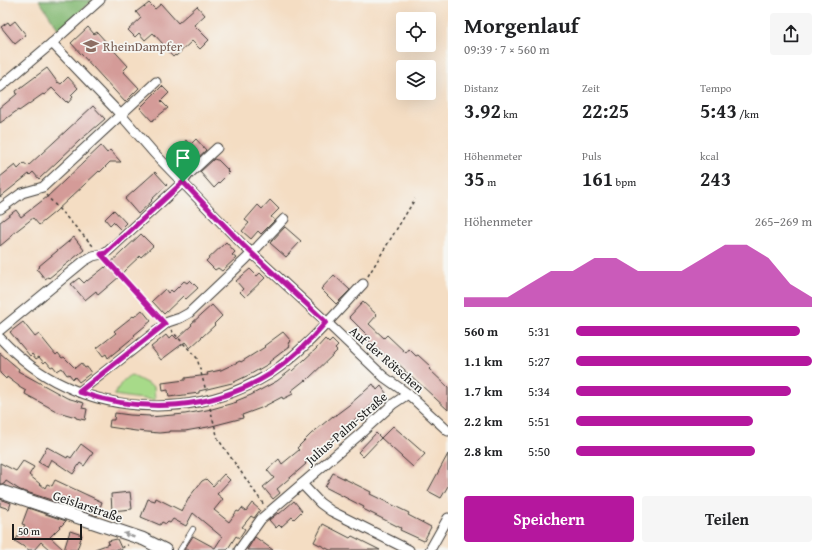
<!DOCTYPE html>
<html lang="de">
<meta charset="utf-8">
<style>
:root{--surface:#fff;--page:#f6f6f6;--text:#202124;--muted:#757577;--accent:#b5179e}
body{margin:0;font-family:"Gentium Book Plus",serif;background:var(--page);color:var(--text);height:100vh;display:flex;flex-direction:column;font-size:15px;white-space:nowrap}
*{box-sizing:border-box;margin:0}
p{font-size:13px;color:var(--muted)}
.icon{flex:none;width:22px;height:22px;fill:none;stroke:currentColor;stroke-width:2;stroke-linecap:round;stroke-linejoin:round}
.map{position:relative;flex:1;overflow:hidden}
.drawer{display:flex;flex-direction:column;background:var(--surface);width:380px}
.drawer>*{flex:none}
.fabs{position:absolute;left:396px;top:12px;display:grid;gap:8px}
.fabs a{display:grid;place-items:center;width:40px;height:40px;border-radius:4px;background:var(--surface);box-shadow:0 4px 16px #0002;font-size:20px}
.scale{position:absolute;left:12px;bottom:10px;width:70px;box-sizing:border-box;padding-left:4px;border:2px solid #1c1c1c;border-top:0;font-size:11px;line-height:14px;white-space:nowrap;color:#1c1c1c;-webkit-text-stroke:3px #f6f6f2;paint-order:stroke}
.pin{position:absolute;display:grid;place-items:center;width:34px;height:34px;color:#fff;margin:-41px -17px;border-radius:50% 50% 50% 0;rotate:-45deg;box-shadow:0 0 4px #0007}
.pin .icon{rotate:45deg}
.round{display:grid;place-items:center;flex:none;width:42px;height:42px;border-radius:4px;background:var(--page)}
.summary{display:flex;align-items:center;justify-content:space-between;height:68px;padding:0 16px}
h1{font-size:22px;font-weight:700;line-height:30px}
.stats{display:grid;grid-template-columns:repeat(3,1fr);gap:6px;height:68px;padding:4px 16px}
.stats div{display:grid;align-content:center}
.stats b{font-size:20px;font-weight:700}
.stats small{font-size:11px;font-weight:400}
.stats p{font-size:11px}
.chart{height:112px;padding:8px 16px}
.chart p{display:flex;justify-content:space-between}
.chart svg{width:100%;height:72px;margin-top:4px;fill:var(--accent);opacity:.7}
.cta{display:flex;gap:8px;margin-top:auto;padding:8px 16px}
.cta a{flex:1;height:46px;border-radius:4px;background:var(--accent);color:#fff;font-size:16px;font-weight:700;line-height:46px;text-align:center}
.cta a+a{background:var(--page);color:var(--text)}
ul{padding:0 16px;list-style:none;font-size:13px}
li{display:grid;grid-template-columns:64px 48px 1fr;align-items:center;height:30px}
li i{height:10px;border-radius:5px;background:var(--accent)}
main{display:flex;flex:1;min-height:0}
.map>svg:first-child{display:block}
</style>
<main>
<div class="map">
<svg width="448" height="550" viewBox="0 0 448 550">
<rect width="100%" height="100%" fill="#f6f6f2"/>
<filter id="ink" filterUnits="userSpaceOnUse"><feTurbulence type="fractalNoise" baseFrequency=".025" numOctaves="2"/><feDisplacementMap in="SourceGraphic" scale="8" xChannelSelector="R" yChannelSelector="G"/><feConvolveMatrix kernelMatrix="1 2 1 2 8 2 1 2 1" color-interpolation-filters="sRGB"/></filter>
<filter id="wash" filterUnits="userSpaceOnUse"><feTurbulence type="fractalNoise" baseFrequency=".012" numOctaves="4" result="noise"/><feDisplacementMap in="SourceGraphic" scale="16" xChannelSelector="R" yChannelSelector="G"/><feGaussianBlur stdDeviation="0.9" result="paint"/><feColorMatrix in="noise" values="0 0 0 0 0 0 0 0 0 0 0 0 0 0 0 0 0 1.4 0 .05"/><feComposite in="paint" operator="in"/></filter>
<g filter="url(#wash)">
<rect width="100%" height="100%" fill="#f4ddc3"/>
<path fill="#a7da89" stroke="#627b52" d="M131 375 154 387 155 400 134 398 114 395C119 387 122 379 131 375Z"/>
<path fill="#85ba75" stroke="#506b48" d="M39 0H93L59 30Z"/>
<g id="blocks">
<g fill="#d49b98">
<path d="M149 3 155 9 161 4 178 23 197 6 205 15 194 25 209 40 200 49 192 41 176 56 175 55 173 57 162 45 163 44 153 33 145 40 139 33 135 37 128 30 141 18 136 12 144 6V7Z"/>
<path d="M15 21 26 35 15 44 1 27 8 22 10 25Z"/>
<path d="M88 27 94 34 97 32 128 66 123 71 139 88 125 102 71 43Z"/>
<path d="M47 68 58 83V82L61 84 68 77 78 88 71 95 73 97 68 103 67 101 66 102 52 88 44 95 43 94 19 111 18 110 0 123V108L17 94 16 91Z"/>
<path d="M162 86 169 93 161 101 168 108 152 121 140 108Z"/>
<path d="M93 106 105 119 91 131 79 141 39 179 33 172 30 175 29 174 0 197V177L15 165 18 169 24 163 28 166Z"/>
<path d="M196 139 206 150 192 163 184 155 178 161 171 153 186 140 190 145Z"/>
<path d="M101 146 107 153 110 150 121 162H110L100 172 99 171 55 212 39 225 33 218 11 235 12 236 0 246V222L16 210 21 217 47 197Z"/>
<path d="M214 159 217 160H218L228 170 227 171 229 173 214 188 200 172Z"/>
<path d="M155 172 167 185 151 200 152 201 138 214 125 199Z"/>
<path d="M270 200 279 209 271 217 275 220 261 234 258 231 251 239 242 231 249 223 245 220 258 205 262 209Z"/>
<path d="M114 210 126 223 120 229 113 222 110 225 105 219Z"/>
<path d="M285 227 301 241 286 257 270 243Z"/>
<path d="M141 234 153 246 141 257 140 256 125 270 119 277 98 295 96 291 85 300 71 284 79 278 84 283 87 280V281L105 267V268Z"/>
<path d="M74 237 84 250 49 278 48 277 45 279 37 269 40 267 39 266Z"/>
<path d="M226 242 235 252 232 255 236 258 222 271 218 268 215 270 206 261Z"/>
<path d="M250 269 257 276 260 273 265 278 245 297 240 292 243 289 236 281Z"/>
<path d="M334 275 350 290 336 304 321 289Z"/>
<path d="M190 280 198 288 186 299 183 296 164 314 152 301 165 289 168 293 171 290 173 292 184 281 187 283Z"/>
<path d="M363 302 377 315 369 324 384 338 387 335 406 353 409 349 416 356 418 355 431 367 429 369 448 387V410L408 373H405V370L394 360 392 363 368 340 370 338 349 317Z"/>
<path d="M212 305 222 316 214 324 215 325 190 348 185 342 161 360 151 347 166 335 169 339 173 335 177 339 192 325 191 324Z"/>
<path d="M142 310 151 321 134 335 135 336 108 358 106 354 103 356 97 348 116 333 114 331 133 316 134 317Z"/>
<path d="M23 322 35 337 39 334 56 355 58 353 62 358 64 357 75 368 81 363 85 368 87 367 91 373 79 382 75 377 73 379 69 374 67 375 62 368 57 371 53 366 51 367 46 361 44 363 39 357 36 359 32 354 30 356 10 332Z"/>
<path d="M283 332 291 341 288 343 290 346 269 362 270 363 251 374 232 383 199 391V393L169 397 168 390 163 391 162 383 185 380V378L208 375 207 373 221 370 240 361 241 362 265 347 264 346Z"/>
<path d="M325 339 329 343 332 340 338 346 335 349 337 351 306 381 305 380 291 391 293 394 283 399 282 397 261 408 242 415 243 418 208 427 185 431H169V432L159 433 136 431 109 427 110 420H114L115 413 130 415 150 416V417L185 414 212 409 237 402 236 401 251 395 277 381 291 370 292 371 316 349Z"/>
<path d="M0 353 19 369 18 371 67 398 84 403 82 408 87 409 85 420 76 418V417L58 412 25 394 26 391 19 387V386L7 377 6 379 0 373Z"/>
<path d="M373 384 377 390 381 386 386 393 322 447 305 463 306 464 277 489 280 493 273 499 263 487 274 478 267 470 279 459 282 464 299 450 297 448 311 434 333 416V417L349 405Z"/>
<path d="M393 426 425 454 413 467 381 438Z"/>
<path d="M376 433 381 438 363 457 358 452Z"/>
<path d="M81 444 93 453 84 466 80 463 73 474 51 459 47 467 38 462 47 447 67 458 68 456 71 458Z"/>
<path d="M448 454V486L441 498 428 491Z"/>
<path d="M23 461 34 467 29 475 45 488 47 484 52 486 55 480 102 502 97 516 82 511 83 510 20 490 6 481 4 484H0V463L16 471Z"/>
<path d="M333 473 371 492 370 494 409 513 408 515 431 527 424 541 400 530 401 528 363 509 364 507 325 487Z"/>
<path d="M224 474 230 480 217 494 223 499 214 510 229 522 237 511 239 512 242 508 246 511 252 503 260 510 254 518 251 516 242 527 245 529 239 538 236 536 227 550H184L193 536 215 548 222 537 193 513 186 526 173 519 170 523 168 522 166 524 162 522 160 525 141 517 148 499 155 501 156 498 182 511 190 496 202 481 206 479 213 486Z"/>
<path d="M130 492 132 509 112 511 111 494Z"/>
<path d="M0 499 11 503 9 509 0 506Z"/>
<path d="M294 501 302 511 294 519 292 517 281 527 279 525 276 528 269 520 278 513 279 514Z"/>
<path d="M28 508 66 521 50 537 64 550H50L41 542 34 550H29L15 541 25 525 22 524Z"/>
<path d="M323 524 350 538 352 536 380 550H330L314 542Z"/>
<path d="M70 531 82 535 77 550H64Z"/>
<path d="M255 537 273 550H247Z"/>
<path d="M117 539 122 550H95V549L109 544 108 541Z"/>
</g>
</g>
</g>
<g filter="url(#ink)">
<use href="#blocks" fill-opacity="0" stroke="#3c3935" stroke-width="1"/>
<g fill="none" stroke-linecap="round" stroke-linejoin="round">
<defs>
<path id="lane" d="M180 550 193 529"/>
<g id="street">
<path d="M52 43 121 115 154 153 243 245 319 315 384 377 408 394 448 431"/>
<path d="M0 87 52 43 100 0"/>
<path d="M0 209 22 193 43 187 156 82"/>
<path d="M0 330 84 261 93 256 106 253 183 182 188 175 217 148"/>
<path d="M0 338C18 357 39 374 63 385 119 412 188 413 245 387 254 383 263 378 271 373 306 349 334 315 363 284"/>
<path d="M79 392 168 322 180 318 189 313 246 259 284 219"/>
<path d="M302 484 320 503 331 511 409 550"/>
<path d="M239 550 261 519 359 435 393 404 408 394"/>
<path d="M430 550 448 518"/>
</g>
<path id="secondary" d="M0 491 143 539 165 550"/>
</defs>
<use href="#lane" stroke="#3c3935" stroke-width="6"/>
<use href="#street" stroke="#3c3935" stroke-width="11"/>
<use href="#secondary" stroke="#3c3935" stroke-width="14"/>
<g stroke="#3c3935" stroke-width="1.5" stroke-dasharray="3 3" stroke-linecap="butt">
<path d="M46 195 94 247"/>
<path d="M107 261 159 317"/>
<path d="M368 276 415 199"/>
<path d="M171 330 197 358 206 391"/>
<path d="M210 408 218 439 264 505"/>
<path d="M116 550 128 545"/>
</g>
<use href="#lane" stroke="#fff" stroke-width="4.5"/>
<use href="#street" stroke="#fff" stroke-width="9"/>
<use href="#secondary" stroke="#fff" stroke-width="12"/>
</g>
<defs><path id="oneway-solid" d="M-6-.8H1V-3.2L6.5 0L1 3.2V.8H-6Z"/></defs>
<use fill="#999" href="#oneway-solid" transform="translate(129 535) rotate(-161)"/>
</g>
<g fill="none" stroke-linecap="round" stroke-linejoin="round" filter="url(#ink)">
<defs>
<path id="route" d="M183 182 243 245 326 322C310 341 291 360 270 374 213 410 143 414 79 392L165 324 101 254 106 253Z"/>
</defs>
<use href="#route" stroke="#fff" stroke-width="8"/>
<use href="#route" stroke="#b5179e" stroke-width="5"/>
</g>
<defs>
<symbol id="school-bare" viewBox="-9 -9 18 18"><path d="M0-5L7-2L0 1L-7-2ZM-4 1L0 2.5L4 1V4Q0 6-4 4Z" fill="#8d6e63" stroke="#f6f6f2" stroke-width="2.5" paint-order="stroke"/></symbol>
</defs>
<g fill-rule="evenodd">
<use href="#school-bare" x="80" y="35" width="22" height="22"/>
</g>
<g text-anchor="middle" stroke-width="3.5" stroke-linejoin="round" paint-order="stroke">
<g font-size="13" fill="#785e54" stroke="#f6f6f2" text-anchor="start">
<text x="103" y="51">RheinDampfer</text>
</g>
<g font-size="13" fill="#1c1c1c" stroke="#f6f6f2">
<text transform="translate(387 359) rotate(41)" y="5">Auf der Rötschen</text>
<text transform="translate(346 428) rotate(-41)" y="5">Julius-Palm-Straße</text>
<text transform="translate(88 506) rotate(19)" y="5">Geislarstraße</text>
</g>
</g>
</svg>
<div class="fabs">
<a><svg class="icon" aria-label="locate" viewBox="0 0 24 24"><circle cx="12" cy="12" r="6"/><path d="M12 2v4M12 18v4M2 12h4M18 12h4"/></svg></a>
<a><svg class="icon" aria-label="layers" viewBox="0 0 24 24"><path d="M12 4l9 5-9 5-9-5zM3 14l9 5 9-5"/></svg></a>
</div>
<div class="scale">50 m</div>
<div class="pin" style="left:183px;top:182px;background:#1e9e55"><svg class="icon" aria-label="arrive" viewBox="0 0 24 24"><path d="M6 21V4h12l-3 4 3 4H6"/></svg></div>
</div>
<section class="drawer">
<div class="summary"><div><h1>Morgenlauf</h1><p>09:39 · 7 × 560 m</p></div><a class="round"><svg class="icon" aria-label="share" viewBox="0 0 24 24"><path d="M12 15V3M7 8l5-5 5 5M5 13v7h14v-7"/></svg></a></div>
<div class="stats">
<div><p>Distanz</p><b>3.92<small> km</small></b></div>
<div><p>Zeit</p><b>22:25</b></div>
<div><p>Tempo</p><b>5:43<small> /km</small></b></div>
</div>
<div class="stats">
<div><p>Höhenmeter</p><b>35<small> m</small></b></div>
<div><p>Puls</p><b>161<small> bpm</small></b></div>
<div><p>kcal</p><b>243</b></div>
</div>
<div class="chart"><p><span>Höhenmeter</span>265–269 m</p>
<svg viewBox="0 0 160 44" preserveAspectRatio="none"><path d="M0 44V38L10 38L20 38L30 30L40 22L50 22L60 14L70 14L80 22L90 22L100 22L110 14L120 6L130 6L140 14L150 30L160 38V44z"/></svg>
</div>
<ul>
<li><b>560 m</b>5:31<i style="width:95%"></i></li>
<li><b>1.1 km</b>5:27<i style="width:100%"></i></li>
<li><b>1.7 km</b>5:34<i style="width:91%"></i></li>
<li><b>2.2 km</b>5:51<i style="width:75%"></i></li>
<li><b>2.8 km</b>5:50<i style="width:76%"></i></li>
</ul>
<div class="cta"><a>Speichern</a><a>Teilen</a></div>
</section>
</main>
